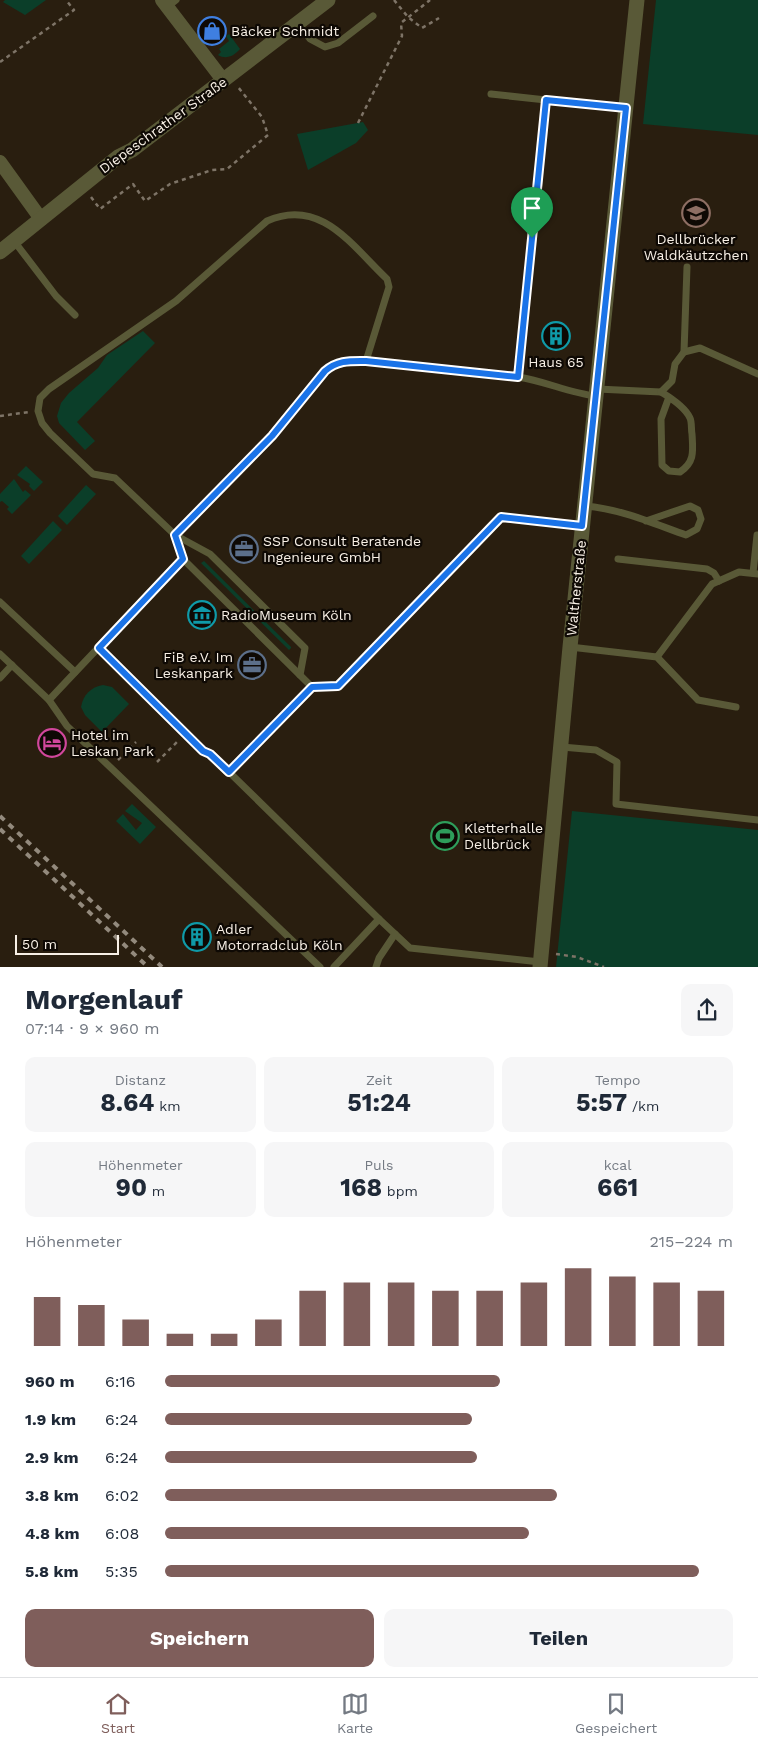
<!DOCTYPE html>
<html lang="de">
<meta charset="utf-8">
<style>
:root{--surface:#fff;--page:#f6f6f7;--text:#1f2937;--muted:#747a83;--line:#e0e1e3;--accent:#7f5e5b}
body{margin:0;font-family:"Work Sans",sans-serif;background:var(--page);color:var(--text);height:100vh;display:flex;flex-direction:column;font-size:19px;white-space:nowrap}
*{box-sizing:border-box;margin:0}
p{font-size:16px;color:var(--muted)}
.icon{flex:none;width:28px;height:28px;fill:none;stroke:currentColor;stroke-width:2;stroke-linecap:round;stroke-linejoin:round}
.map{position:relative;height:967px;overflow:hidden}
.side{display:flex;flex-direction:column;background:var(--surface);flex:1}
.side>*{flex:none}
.scale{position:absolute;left:15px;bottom:12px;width:104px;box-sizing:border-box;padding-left:5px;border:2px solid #f8f0e6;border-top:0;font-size:14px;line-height:18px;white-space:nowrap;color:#f8f0e6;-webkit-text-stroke:4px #0e0904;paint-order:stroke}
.pin{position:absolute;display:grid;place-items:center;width:42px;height:42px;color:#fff;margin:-51px -21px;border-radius:50% 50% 50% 0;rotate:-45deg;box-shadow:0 0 5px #0007}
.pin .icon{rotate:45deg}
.round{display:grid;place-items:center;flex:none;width:52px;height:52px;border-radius:10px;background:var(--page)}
.head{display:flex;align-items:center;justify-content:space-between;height:85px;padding:0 25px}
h1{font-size:28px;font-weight:700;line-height:38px}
.metrics{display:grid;grid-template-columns:repeat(3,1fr);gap:8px;height:85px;padding:5px 25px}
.metrics div{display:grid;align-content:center;border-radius:10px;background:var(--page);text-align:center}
.metrics b{font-size:25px;font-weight:700}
.metrics small{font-size:14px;font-weight:400}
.metrics p{font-size:14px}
.chart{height:140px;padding:10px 25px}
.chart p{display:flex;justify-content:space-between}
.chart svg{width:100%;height:90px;margin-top:5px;stroke:var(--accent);stroke-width:6}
.primary-button{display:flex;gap:10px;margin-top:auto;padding:10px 25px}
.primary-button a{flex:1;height:58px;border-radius:10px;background:var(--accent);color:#fff;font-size:20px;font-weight:700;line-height:58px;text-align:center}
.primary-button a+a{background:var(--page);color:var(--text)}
ul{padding:0 25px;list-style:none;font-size:16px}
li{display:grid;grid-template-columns:80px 60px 1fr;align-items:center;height:38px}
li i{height:12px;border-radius:6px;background:var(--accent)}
.tabs{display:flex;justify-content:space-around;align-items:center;height:70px;border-top:1px solid var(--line);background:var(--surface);font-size:14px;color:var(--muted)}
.tabs a{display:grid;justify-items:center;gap:2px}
.tabs .selected{color:var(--accent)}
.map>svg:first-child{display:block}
</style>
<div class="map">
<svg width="758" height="967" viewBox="0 0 758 967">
<rect width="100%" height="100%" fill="#291e0f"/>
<g fill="#0b3e29">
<path d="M5 0H46L25 15 3 2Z"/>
<path d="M656 0H758V135L643 124Z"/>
<path d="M229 34 240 49C234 56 226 60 218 55L221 52 219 49 229 41 226 36Z"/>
<path d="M363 122 368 130 356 143 308 170 297 134Z"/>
<path d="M143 331 155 343 77 422 95 441 85 450 59 423 57 416 61 403 69 393 98 368 107 355Z"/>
<path d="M26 466 43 482 34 491 29 486 30 484 17 475Z"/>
<path d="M14 479 23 492 25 490 31 495 12 514 7 509 9 507 2 501 0 502V494Z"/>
<path d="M86 485 96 494 67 525 58 516Z"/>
<path d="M53 521 62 530 29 564 21 556Z"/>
<path d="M204 561 291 647V648L289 650 201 563Z"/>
<path d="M103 685 112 687 129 704 102 732 85 715 81 707C83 695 91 687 103 685Z"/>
<path d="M132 804 156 827 140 844 116 821 123 814 136 830 142 823 125 811Z"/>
<path d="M572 811 758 830V967H556Z"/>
</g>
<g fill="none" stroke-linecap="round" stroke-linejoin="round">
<g stroke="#7e7467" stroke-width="2.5" stroke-dasharray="4 4" stroke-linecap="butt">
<path d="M394 0 408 17 422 28 439 18"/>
<path d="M0 62 74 10 66 0"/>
<path d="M358 123 402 36 401 23 430 0"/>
<path d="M91 197 100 209 133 184 145 201 170 184 212 170 227 169 268 135 262 117 238 87"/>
<path d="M0 416 29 412"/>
<path d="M118 760 136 742"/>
<path d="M157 762 179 740"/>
<path d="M556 954 577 957 604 967"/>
</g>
<g stroke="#595937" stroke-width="7">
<path d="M167 7 176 0"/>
<path d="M298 23 310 39 325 47 338 43 373 16"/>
<path d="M491 94 546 100"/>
<path d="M14 241 56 296 75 315"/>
<path d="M684 352 687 267"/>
<path d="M518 377 546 100 626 108"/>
<path d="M597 389 661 392 672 381 675 364 684 352 700 348 758 374"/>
<path d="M661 392C671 398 685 407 690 418 692 422 691 430 692 434 693 451 695 462 680 472L669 471 662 465 661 419 669 397"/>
<path d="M585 506C621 509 652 523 686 535L697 529 701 519 698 510 690 506 646 521"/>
<path d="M175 535 272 436 325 371C338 360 350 361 366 361L518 377C545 381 569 393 596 396"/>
<path d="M175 535 183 559"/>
<path d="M618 559 707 569 714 573 719 581"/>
<path d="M753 573 757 535"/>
<path d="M0 602 75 672"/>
<path d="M570 647 657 657 698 700 736 707"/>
<path d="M0 654 49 700 67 726 320 967"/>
<path d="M657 657 712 584 739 572 758 574"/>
<path d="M300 675 305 648 210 554 175 535 115 478 93 474 50 433 42 423 38 411 40 398 49 389 176 301 267 221C321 197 352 246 387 279L389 287 366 361"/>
<path d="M0 678 12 665"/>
<path d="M312 687 338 685 501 517 582 527"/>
<path d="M49 700C93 653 138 606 183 559L312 687 229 772 210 754 203 751 99 648"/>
<path d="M562 747 596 750 617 762 616 804 758 820"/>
<path d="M229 772 379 919"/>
<path d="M334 967 379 919 410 948 540 962"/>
<path d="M376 967 379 958 395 934"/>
</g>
<g stroke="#595937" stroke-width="14">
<path d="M162 0 223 80"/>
<path d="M0 162 41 219"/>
</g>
<g stroke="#595937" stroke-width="15">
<path d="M0 252 118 157 132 150 328 0"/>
<path d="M540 967 570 647 637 0"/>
</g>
<g stroke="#938a7d" stroke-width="4" stroke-dasharray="6 6" stroke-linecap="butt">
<path d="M0 816 162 967"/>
<path d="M0 829 148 967"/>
</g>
</g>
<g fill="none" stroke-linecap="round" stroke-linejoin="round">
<defs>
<path id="route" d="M546 100 626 108 582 526 501 517 338 686 312 687 229 772 210 754 203 751 99 648 183 559 175 535 272 436 325 371C338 360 350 361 366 361L518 377Z"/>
</defs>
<use href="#route" stroke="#fff" stroke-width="10"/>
<use href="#route" stroke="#1a73e8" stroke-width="6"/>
</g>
<defs>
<symbol id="shop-ring" viewBox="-11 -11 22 22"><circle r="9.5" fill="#0e0904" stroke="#3f7fe0" stroke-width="1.5"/><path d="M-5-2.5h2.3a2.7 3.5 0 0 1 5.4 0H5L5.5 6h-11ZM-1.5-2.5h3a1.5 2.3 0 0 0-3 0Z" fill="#3f7fe0"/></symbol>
<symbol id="school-ring" viewBox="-11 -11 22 22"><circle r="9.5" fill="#0e0904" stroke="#8d6e63" stroke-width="1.5"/><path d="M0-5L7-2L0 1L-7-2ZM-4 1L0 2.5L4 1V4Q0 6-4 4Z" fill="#8d6e63"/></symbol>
<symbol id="building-ring" viewBox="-11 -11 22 22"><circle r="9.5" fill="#0e0904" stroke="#0f9aa8" stroke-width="1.5"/><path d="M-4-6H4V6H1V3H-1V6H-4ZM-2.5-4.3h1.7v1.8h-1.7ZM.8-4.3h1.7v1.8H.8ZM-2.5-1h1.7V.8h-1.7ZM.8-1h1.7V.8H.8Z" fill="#0f9aa8"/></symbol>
<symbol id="office-ring" viewBox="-11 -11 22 22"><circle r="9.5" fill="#0e0904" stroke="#5c6f8a" stroke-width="1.5"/><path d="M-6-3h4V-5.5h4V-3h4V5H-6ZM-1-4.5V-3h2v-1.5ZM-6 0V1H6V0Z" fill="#5c6f8a"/></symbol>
<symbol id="museum-ring" viewBox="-11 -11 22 22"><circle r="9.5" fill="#0e0904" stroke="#0f9aa8" stroke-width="1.5"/><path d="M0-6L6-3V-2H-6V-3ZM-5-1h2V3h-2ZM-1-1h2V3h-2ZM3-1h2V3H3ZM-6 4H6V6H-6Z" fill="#0f9aa8"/></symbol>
<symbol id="hotel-ring" viewBox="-11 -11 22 22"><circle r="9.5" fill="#0e0904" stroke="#d1479c" stroke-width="1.5"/><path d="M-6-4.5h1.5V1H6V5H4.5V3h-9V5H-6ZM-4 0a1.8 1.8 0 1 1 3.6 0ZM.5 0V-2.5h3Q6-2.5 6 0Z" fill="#d1479c"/></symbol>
<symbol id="stadium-ring" viewBox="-11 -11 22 22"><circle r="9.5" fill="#0e0904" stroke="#2e9e5b" stroke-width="1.5"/><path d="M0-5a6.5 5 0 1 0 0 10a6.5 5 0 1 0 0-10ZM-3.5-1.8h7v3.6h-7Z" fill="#2e9e5b"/></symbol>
</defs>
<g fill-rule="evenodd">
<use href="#shop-ring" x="196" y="15" width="32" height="32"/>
<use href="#school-ring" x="680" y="197" width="32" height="32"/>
<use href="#building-ring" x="540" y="320" width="32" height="32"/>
<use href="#office-ring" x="228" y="533" width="32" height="32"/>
<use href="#museum-ring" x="186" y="599" width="32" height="32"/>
<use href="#office-ring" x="236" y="649" width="32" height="32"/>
<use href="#hotel-ring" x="36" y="727" width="32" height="32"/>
<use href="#stadium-ring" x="429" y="820" width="32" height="32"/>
<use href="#building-ring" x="181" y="921" width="32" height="32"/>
</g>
<g text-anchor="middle" stroke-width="4.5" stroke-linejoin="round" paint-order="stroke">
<g font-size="14" fill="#f8f0e6" stroke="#0e0904" text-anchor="start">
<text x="231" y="36">Bäcker Schmidt</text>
<text x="696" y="244" text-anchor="middle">Dellbrücker<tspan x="696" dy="16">Waldkäutzchen</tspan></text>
<text x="556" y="367" text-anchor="middle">Haus 65</text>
<text x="263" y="546">SSP Consult Beratende<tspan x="263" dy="16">Ingenieure GmbH</tspan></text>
<text x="221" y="620">RadioMuseum Köln</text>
<text x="233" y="662" text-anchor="end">FiB e.V. Im<tspan x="233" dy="16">Leskanpark</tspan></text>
<text x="71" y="740">Hotel im<tspan x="71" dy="16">Leskan Park</tspan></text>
<text x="464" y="833">Kletterhalle<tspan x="464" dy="16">Dellbrück</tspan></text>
<text x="216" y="934">Adler<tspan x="216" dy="16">Motorradclub Köln</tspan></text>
</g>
<g font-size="14" fill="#f8f0e6" stroke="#0e0904">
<text transform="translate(163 125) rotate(-36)" y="5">Diepeschrather Straße</text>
<text transform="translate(576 588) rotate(-84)" y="5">Waltherstraße</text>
</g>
</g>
</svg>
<div class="scale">50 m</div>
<div class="pin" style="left:532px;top:238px;background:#1e9e55"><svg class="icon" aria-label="arrive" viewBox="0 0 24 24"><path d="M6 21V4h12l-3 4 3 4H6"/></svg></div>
</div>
<section class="side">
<div class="head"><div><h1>Morgenlauf</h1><p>07:14 · 9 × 960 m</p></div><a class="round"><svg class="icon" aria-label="share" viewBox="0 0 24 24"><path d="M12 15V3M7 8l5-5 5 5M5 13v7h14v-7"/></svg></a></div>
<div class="metrics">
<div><p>Distanz</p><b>8.64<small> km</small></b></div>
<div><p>Zeit</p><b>51:24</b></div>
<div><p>Tempo</p><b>5:57<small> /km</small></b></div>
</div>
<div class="metrics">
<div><p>Höhenmeter</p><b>90<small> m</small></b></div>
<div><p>Puls</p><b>168<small> bpm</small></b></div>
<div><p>kcal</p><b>661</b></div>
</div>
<div class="chart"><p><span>Höhenmeter</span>215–224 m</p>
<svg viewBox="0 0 160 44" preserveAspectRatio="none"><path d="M5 44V20M15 44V24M25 44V31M35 44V38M45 44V38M55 44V31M65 44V17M75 44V13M85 44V13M95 44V17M105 44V17M115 44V13M125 44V6M135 44V10M145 44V13M155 44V17"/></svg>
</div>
<ul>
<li><b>960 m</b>6:16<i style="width:59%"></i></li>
<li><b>1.9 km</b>6:24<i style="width:54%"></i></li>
<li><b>2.9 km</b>6:24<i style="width:55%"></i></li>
<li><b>3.8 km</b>6:02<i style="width:69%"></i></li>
<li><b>4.8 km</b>6:08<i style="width:64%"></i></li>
<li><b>5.8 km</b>5:35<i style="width:94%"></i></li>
</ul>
<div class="primary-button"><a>Speichern</a><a>Teilen</a></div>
</section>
<nav class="tabs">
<a class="selected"><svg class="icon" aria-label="home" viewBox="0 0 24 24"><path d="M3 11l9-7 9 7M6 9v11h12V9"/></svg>Start</a>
<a><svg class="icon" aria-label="map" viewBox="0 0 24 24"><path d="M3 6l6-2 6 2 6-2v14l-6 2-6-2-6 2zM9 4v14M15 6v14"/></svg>Karte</a>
<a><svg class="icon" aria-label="saved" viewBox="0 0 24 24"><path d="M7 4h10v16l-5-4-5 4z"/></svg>Gespeichert</a>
</nav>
